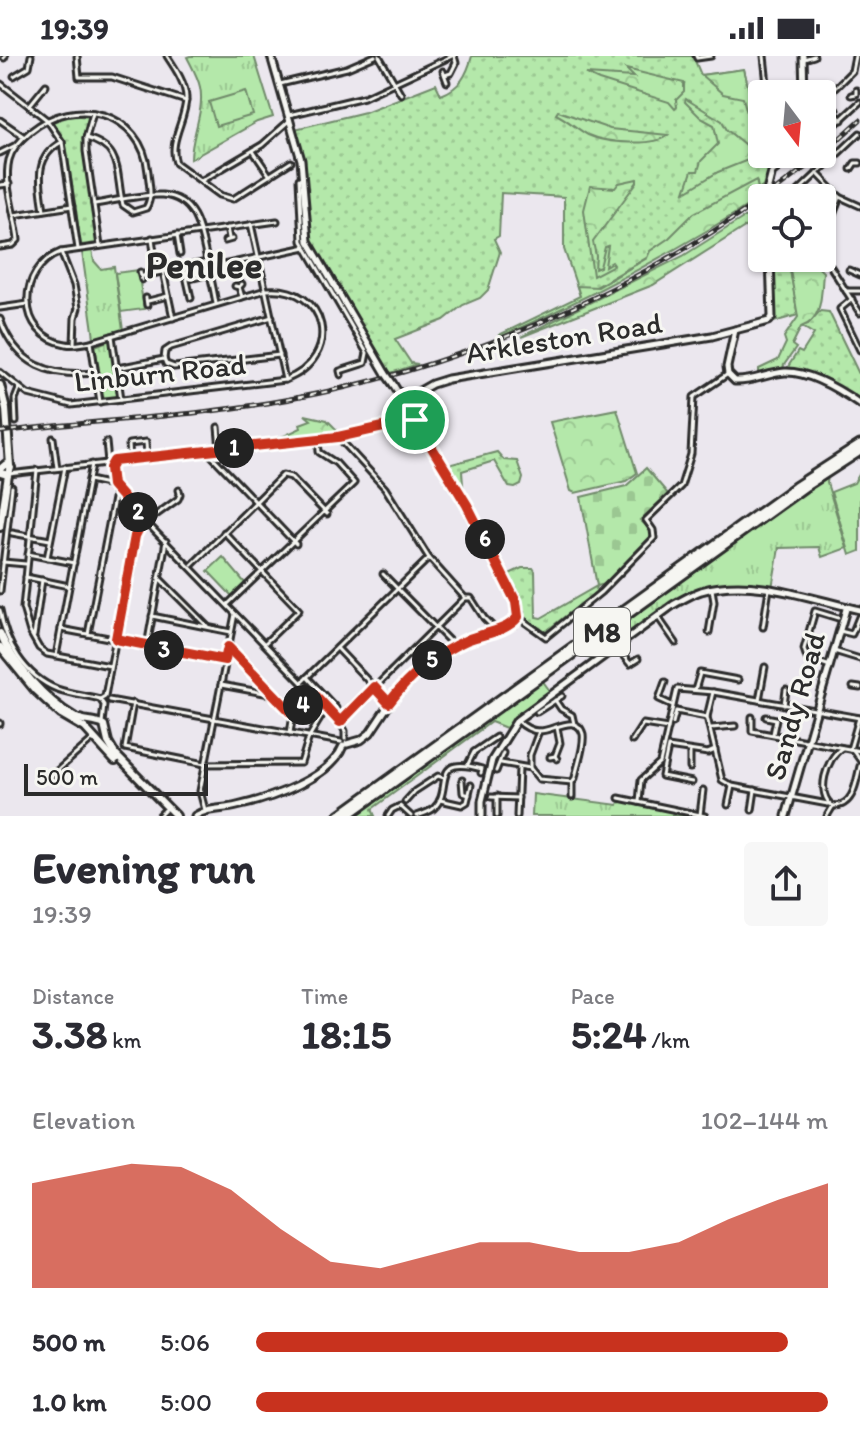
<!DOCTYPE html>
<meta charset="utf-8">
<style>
:root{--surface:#fff;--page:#f7f7f7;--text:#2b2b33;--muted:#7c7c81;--accent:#c8321e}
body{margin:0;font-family:Itim,sans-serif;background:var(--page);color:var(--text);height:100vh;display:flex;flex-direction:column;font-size:30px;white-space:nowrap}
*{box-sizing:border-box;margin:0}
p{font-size:26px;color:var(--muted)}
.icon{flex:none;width:44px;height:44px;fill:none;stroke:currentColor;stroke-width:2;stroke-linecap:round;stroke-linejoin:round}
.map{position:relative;height:760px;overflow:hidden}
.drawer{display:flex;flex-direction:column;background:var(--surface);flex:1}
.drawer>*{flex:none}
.needle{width:52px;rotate:164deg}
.buttons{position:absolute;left:748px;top:24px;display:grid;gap:16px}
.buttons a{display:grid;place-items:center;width:88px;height:88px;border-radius:8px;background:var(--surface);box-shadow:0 2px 6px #0004;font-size:40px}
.scale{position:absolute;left:24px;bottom:20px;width:184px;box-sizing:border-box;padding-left:8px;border:4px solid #2b2b2b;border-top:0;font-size:22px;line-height:28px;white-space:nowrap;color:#2b2b2b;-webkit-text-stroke:6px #f6f6f2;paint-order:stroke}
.pin{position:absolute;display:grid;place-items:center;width:68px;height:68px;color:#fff;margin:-34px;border:4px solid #fff;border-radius:50%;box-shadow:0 2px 8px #0007}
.km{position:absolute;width:40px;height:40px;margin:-20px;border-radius:50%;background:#222;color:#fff;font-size:22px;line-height:40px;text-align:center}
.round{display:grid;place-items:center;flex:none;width:84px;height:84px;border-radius:8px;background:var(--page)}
.summary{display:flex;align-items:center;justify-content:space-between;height:136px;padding:0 32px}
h1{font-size:44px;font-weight:700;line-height:60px}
.stats{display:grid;grid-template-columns:repeat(3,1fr);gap:12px;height:136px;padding:8px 32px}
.stats div{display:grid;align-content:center}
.stats b{font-size:40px;font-weight:700}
.stats small{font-size:22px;font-weight:400}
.stats p{font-size:22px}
.chart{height:224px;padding:16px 32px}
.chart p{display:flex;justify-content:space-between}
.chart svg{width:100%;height:144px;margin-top:8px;fill:var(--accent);opacity:.7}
ul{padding:0 32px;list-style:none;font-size:26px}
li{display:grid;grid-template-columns:128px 96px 1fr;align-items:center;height:60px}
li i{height:20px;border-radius:10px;background:var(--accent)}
.status{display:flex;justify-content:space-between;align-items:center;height:56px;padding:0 40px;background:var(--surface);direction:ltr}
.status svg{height:22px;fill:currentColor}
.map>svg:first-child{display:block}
</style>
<div class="status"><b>19:39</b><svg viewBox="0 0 49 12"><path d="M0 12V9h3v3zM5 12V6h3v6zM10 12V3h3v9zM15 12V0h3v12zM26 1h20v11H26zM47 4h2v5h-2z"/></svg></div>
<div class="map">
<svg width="860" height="760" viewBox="0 0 860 760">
<defs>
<pattern id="grass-dots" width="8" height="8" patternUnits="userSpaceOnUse" patternTransform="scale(2)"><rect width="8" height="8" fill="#b4e8aa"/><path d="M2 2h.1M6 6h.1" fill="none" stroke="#9bc792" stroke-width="1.8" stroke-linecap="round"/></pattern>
<pattern id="forest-crowns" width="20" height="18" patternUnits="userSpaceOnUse" patternTransform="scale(2)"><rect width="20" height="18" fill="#b4e8aa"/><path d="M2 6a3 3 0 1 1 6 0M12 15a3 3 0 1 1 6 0" fill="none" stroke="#9bc792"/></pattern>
<pattern id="cemetery-stones" width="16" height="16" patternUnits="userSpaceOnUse" patternTransform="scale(2)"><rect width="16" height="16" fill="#b4e8aa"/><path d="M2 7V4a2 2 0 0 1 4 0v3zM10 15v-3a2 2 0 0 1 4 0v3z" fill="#9bc792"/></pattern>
<pattern id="park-tufts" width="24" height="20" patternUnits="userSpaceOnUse" patternTransform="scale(2)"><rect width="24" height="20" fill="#b4e8aa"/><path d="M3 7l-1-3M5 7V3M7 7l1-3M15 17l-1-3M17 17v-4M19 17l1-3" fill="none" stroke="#9bc792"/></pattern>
</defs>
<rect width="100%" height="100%" fill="#ebe7ee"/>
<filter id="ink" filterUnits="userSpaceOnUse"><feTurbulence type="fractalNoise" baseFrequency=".0125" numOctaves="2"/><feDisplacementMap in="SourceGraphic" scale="16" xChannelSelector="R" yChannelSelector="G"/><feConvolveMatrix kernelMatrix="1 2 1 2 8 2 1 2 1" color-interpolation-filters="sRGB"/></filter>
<g filter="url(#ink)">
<g fill="url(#grass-dots)" stroke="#708a6a" stroke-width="2">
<path d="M472 0H693L701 19 744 13 758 74 762 79V98H772L776 109 767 117 763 131 758 134 757 127 669 189 580 240 564 193V141L501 137 499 180 494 183 500 196 488 234 480 242 463 249 444 264 395 283 411 307 418 308 388 318 309 182 305 113 295 73 365 56 436 28 441 39C460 32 467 19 472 0Z"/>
<path d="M69 59 90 61 84 82V95L98 187 81 189 67 95 64 84 52 65Z"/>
<path d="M772 202H788L798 259 774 266Z"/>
<path d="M820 255 829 256 860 320V345L820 323 786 314 798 295 802 297 814 278 801 270 808 268Z"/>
<path d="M497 396 504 404 517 405 523 422 521 429 515 432 509 431 494 405 462 415 464 442 444 410Z"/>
<path d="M522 512H533L535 515 536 561 541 562 597 530 596 536 545 576 521 559 518 544 505 520Z"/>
</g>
<g fill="url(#forest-crowns)" stroke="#708a6a" stroke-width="2">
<path d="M626 13 684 27V36L676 44 677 51 675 53 669 46 599 24 586 18 634 21Z"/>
<path d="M744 13 758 74 762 85 750 68 743 42 723 38 701 19Z"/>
<path d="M686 43 722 65 727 74 755 97 753 102 718 116 685 136 692 115H698L701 105 718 88 714 69 701 62 685 46Z"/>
<path d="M558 55 610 73 668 79C654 91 605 87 588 79 577 73 568 64 556 58Z"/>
<path d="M637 123V126L593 186 596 200 595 213 600 211 605 191 608 190 605 210 612 206 614 209 593 220 584 154 590 130 615 132 619 127Z"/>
<path d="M756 124 758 133 763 131 766 138C681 193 593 240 500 281L499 279 580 240 577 230 598 231 647 202 650 195 669 182 694 157Z"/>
<path d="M762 150V166L759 162 653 229 521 281 683 200Z"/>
<path d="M788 202H809L823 216C821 236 824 263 801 271L792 289 796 292 784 309 782 315 759 320V313L778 304 786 287 784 281 798 261Z"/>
<path d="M617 353 637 417 626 425 575 437 571 435 550 366Z"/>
<path d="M305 359 327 364 341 378 271 386 301 372 300 368 311 364Z"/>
<path d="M542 624 550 635 520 656 506 672 491 666 372 753 375 760H354Z"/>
</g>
<path fill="url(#cemetery-stones)" stroke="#708a6a" stroke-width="2" d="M646 412 668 438 640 464 653 476 652 481 606 528 597 530 581 441 626 430Z"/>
<g fill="url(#park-tufts)" stroke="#708a6a" stroke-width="2">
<path d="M190 0H254L273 61 257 66 191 103C191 80 205 54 200 31 198 21 192 11 187 1Z"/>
<path d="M92 194 94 205 101 213 114 211 123 274 94 282 82 196Z"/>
<path d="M110 284 118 340V342L104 344 95 290Z"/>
<path d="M828 420 827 427 847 492 822 501 819 491 779 492 772 532 710 531 697 535 594 605 582 598Z"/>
<path d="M533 738 618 749 620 743 700 760H532Z"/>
</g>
<g fill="#b4e8aa" stroke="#708a6a" stroke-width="2">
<path d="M246 35 253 59 216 70 209 46Z"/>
<path d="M138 214 144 253 121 256 115 217Z"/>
<path d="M860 417V495L850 499 831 436 854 427Z"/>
<path d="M223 501 245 527 232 540 208 515Z"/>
</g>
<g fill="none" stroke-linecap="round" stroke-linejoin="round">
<defs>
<g id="street">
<path d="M77 0 79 21H112L186 45"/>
<path d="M167 0C175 12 186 28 186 42 186 64 168 85 176 107L220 139 233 143 291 106"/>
<path d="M379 0 401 38"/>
<path d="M696 0 697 2 711 0"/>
<path d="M764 0 768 38"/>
<path d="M4 2 5 0"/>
<path d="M804 3 814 0"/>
<path d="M443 15 447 26"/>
<path d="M445 19 451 17 456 7 454 0"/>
<path d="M14 20 29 11 31 0"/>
<path d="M1 28 47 64 62 86 78 193"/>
<path d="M280 28 347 12 375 0"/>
<path d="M851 39 856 38V34"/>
<path d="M822 45 852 15 855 0"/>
<path d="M29 50 46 29"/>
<path d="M93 57 86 82V95L100 190"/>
<path d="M831 58H835L836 54"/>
<path d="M835 58 842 64"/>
<path d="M289 59 364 41 452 0"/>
<path d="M0 64 23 80"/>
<path d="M822 81 860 46"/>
<path d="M253 95 270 120"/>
<path d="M0 97 16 89"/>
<path d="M851 113 855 107H860"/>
<path d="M817 117 840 141 860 150"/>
<path d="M303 121 299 123 302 185 367 297 365 307 340 315 341 319"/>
<path d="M201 125 262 89 290 64"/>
<path d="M0 129 9 128"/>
<path d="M840 141 825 179 822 197 860 257"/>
<path d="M791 142 860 77"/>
<path d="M94 148C115 145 140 138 162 139 198 142 201 178 207 205 210 219 214 234 216 248"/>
<path d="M44 154C40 127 33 101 62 86"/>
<path d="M14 159 72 150"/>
<path d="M251 168 285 324"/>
<path d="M227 172 229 182"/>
<path d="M177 179 180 198"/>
<path d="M152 182 155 204"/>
<path d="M225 185 232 183"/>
<path d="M0 191 13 189 18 184C16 159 3 130 9 104 12 92 21 83 31 75 75 39 142 55 148 116 149 128 153 141 146 152L133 156 123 149C115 118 124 92 86 82"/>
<path d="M61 196 74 229 78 252 75 262 74 288"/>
<path d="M184 211 191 242"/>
<path d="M209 212 306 191"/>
<path d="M849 214 860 219"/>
<path d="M163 215 173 262"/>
<path d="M140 216 142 224"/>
<path d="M143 220 207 206"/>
<path d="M190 223 210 218"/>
<path d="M235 230 239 231 242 228"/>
<path d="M239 231 242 241"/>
<path d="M846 235H860"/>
<path d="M146 242 147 249"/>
<path d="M852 243 840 253 860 294"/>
<path d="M148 245 168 240"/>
<path d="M0 252 28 248"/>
<path d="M0 263C17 310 50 321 96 317"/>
<path d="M112 280 121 343"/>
<path d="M91 286 100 346"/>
<path d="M164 303 166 308 174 311 280 299"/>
<path d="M164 303 165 295 171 291 272 261"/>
<path d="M117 312 164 303"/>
<path d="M0 316 28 338 71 349 285 324C344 302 328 228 266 234L91 286C83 287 75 290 66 288 16 280 16 213 61 196L277 165"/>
<path d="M16 366 15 343 19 333"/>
<path d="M218 371 220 394"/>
<path d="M338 381 385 432 429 502 465 542H471L484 562 497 575"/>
<path d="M53 382 57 412"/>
<path d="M106 386 108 406"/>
<path d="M207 395 296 488"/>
<path d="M130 404 129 388 146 386 147 402"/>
<path d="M104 408 110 412 112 429 143 464H149V469L340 666 345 675V683"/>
<path d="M37 414 23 552 30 576 39 592 47 598 110 610"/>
<path d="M9 418 338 381 413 364"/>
<path d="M89 424 112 429"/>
<path d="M149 464 178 443 180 438 179 434"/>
<path d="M224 476 299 554 265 587"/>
<path d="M12 477 50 484"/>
<path d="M28 498 74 507"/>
<path d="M47 502 65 411"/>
<path d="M3 506 26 508"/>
<path d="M192 509 283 419 291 421 327 458"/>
<path d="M383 518 454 590"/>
<path d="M26 521 69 530"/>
<path d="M159 522 207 570"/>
<path d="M0 535 12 431"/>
<path d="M228 548 354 427 336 407 319 396 318 383"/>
<path d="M0 554C5 586 24 620 57 633 70 638 86 639 100 643"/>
<path d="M152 560 231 576"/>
<path d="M518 561 546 581 601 536 654 482 653 474 646 464 681 430 691 398 694 341 728 318"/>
<path d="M658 561 676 587"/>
<path d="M763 571 769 533"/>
<path d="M61 573 225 604"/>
<path d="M840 575 852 578 859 561"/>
<path d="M709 576 714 546 712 533"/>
<path d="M88 578 116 432"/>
<path d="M34 580 42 524"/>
<path d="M147 590 166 485"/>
<path d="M616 591 630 608 638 603"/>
<path d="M229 592 293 658"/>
<path d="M337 592 389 647"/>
<path d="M834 595 860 603"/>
<path d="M56 600 92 408"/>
<path d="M830 610 807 602 804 593 815 555 838 562"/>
<path d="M307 621 336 652"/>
<path d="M303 625 429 502"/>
<path d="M665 626 659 643 672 649"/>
<path d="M221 629 275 639"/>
<path d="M853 631 860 632"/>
<path d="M695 634 700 617 738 624"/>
<path d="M713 636 707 661 722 724 732 730 828 748"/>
<path d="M109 644 341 686"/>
<path d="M555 644 561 653 572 659 574 668"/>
<path d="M759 644 765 611"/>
<path d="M133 647 125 692 205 708 301 707 309 681 326 653"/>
<path d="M784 649 786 634"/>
<path d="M537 656 562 640"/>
<path d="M752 661V675L860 695"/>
<path d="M766 661 776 663 773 678"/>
<path d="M340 666 465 542"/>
<path d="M0 667V668"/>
<path d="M102 667 104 649 100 643 105 640 135 480 143 464"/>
<path d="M673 667 676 655 707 661"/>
<path d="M711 672 735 670"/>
<path d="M290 677 293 658 314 638"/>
<path d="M632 685 643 668 668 672"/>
<path d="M850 693 859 662"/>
<path d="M853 694 860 704"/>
<path d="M555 700 560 687 557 671"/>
<path d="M550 701 555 700 557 703"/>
<path d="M501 707 530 712 539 723 572 726 575 722C577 709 585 691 583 678 577 656 552 676 539 675 530 675 523 670 517 664"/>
<path d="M468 708 474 696 496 681"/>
<path d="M530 712V699L539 675"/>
<path d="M690 712V695"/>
<path d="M496 715 503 697"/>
<path d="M50 721 93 683"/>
<path d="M462 724 463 737 469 739"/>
<path d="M572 726V741"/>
<path d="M692 726 662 720 668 691 708 697 715 694"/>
<path d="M497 740V760"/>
<path d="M491 741 518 742"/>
<path d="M619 742 705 760"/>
<path d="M440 744 462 749 467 746 471 729"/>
<path d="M405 746 415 735 438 720 444 722"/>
<path d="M639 746 641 724 660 707 677 633 713 636 860 662"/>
<path d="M728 749 732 730"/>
<path d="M833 750C815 739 826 702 842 692"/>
<path d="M833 750C854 751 856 726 860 710"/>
<path d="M205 754 200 735 235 558"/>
<path d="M752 754 755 734"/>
<path d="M700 759 703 734"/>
<path d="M159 760 165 754"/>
<path d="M388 760 392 754 400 750 411 760"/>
<path d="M417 760C422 758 430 756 434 752 454 734 428 698 482 713L481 717"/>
<path d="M517 760 519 712"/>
<path d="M827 760 833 750"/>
</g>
<g id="secondary">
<path d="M271 0 301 104 308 185 386 318"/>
<path d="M803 0 804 38"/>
<path d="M768 132 772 116 795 98"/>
<path d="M735 274 727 311 728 318 735 325C752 326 768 317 785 316 810 315 840 334 860 348"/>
<path d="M404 344 432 328 448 323 712 280 769 265 772 261 770 202"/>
<path d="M347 688 361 684 370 677 396 638 429 606 467 584 513 568 519 556 516 546 467 449 393 328"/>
<path d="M195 760C210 751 221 754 237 750 269 743 331 722 343 690"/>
<path d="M482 760V745L492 704 517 664 673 549C682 544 692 538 701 535 753 520 810 543 860 554"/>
<path d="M786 760 846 553"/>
</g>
<g id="primary">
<path d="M0 329 6 353 10 410"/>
<path d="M0 413 6 408 11 412 8 419 1 417"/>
<path d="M0 471 8 419"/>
<path d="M0 577C13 608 45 644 74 661 84 666 95 664 104 669L108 686 115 698 176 760"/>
<path d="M0 591 35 634 61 658 85 672 115 705"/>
</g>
<g id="highway">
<path d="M338 760 795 431 860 389"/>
<path d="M347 760 806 430 860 395"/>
</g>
</defs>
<use href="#street" stroke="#2b2b2b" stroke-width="9"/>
<use href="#secondary" stroke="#2b2b2b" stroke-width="11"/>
<use href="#primary" stroke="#2b2b2b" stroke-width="12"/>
<use href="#highway" stroke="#2b2b2b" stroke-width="13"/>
<use href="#street" stroke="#f6f6f2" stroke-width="3"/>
<use href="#secondary" stroke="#f6f6f2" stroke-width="5"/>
<use href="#primary" stroke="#f6f6f2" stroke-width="6"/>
<use href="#highway" stroke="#f6f6f2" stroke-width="7"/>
<defs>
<g id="rail">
<path d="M765 142 819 101 860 64"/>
<path d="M0 376C96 364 194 361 290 343 456 313 623 240 762 143"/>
</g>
</defs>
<use href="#rail" stroke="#2b2b2b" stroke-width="5"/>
<use href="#rail" stroke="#f6f6f2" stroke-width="2" stroke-dasharray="6" stroke-linecap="butt"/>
<defs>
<g id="secondary-bridge">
<path d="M768 132 771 142"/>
<path d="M386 318 393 328"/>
</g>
</defs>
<use href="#secondary-bridge" stroke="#2b2b2b" stroke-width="11" stroke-linecap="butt"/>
<use href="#secondary-bridge" stroke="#f6f6f2" stroke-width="5"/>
</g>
</g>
<g fill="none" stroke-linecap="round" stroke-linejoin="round" filter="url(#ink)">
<defs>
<path id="route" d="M415 364 467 449 516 546 518 561C506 576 484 577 467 584 435 598 410 619 389 647L374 631 340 666 314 638 293 658 228 591 225 604 116 583 135 480 143 464 112 429 110 412 114 405 338 381Z"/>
</defs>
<use href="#route" stroke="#fff" stroke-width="16"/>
<use href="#route" stroke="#c8321e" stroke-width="10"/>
</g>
<g text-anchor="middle" stroke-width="6" stroke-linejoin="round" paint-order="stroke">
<rect fill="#f6f6f2" stroke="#686867" stroke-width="2" x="574" y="552" width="56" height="48" rx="6"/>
<g font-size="28" font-weight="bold" fill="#2b2b2b">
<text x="602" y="586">M8</text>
</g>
<g font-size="30" fill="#2b2b2b" stroke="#f6f6f2">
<text transform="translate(564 282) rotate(-9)" y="10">Arkleston Road</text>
<text transform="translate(160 317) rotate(-6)" y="10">Linburn Road</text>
<text transform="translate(795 650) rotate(-74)" y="10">Sandy Road</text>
</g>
<g font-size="38" font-weight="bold" fill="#2b2b2b" stroke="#f6f6f2">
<text x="204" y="222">Penilee</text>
</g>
</g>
</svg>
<div class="buttons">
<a><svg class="needle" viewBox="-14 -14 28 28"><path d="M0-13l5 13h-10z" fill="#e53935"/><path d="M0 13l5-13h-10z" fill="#7c7c81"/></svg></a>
<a><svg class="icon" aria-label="locate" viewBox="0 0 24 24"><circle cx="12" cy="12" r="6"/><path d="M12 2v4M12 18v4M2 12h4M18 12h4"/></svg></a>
</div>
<div class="scale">500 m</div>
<div class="pin" style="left:415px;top:364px;background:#1e9e55"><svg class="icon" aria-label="arrive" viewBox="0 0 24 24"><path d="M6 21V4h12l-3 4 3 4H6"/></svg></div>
<b class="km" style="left:234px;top:392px">1</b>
<b class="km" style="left:138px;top:456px">2</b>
<b class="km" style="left:164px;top:594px">3</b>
<b class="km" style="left:303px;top:649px">4</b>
<b class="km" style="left:432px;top:604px">5</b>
<b class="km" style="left:485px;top:483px">6</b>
</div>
<section class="drawer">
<div class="summary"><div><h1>Evening run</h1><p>19:39</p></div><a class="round"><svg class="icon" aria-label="share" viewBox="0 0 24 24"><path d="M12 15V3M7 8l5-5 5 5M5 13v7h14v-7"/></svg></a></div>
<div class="stats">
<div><p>Distance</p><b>3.38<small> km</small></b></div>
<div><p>Time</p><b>18:15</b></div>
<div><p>Pace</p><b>5:24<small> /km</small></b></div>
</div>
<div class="chart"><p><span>Elevation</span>102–144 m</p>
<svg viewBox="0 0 160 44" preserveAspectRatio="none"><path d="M0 44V12L10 9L20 6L30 7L40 14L50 26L60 36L70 38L80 34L90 30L100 30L110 33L120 33L130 30L140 23L150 17L160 12V44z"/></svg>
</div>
<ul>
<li><b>500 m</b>5:06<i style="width:93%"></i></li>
<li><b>1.0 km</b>5:00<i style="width:100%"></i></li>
</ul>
</section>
